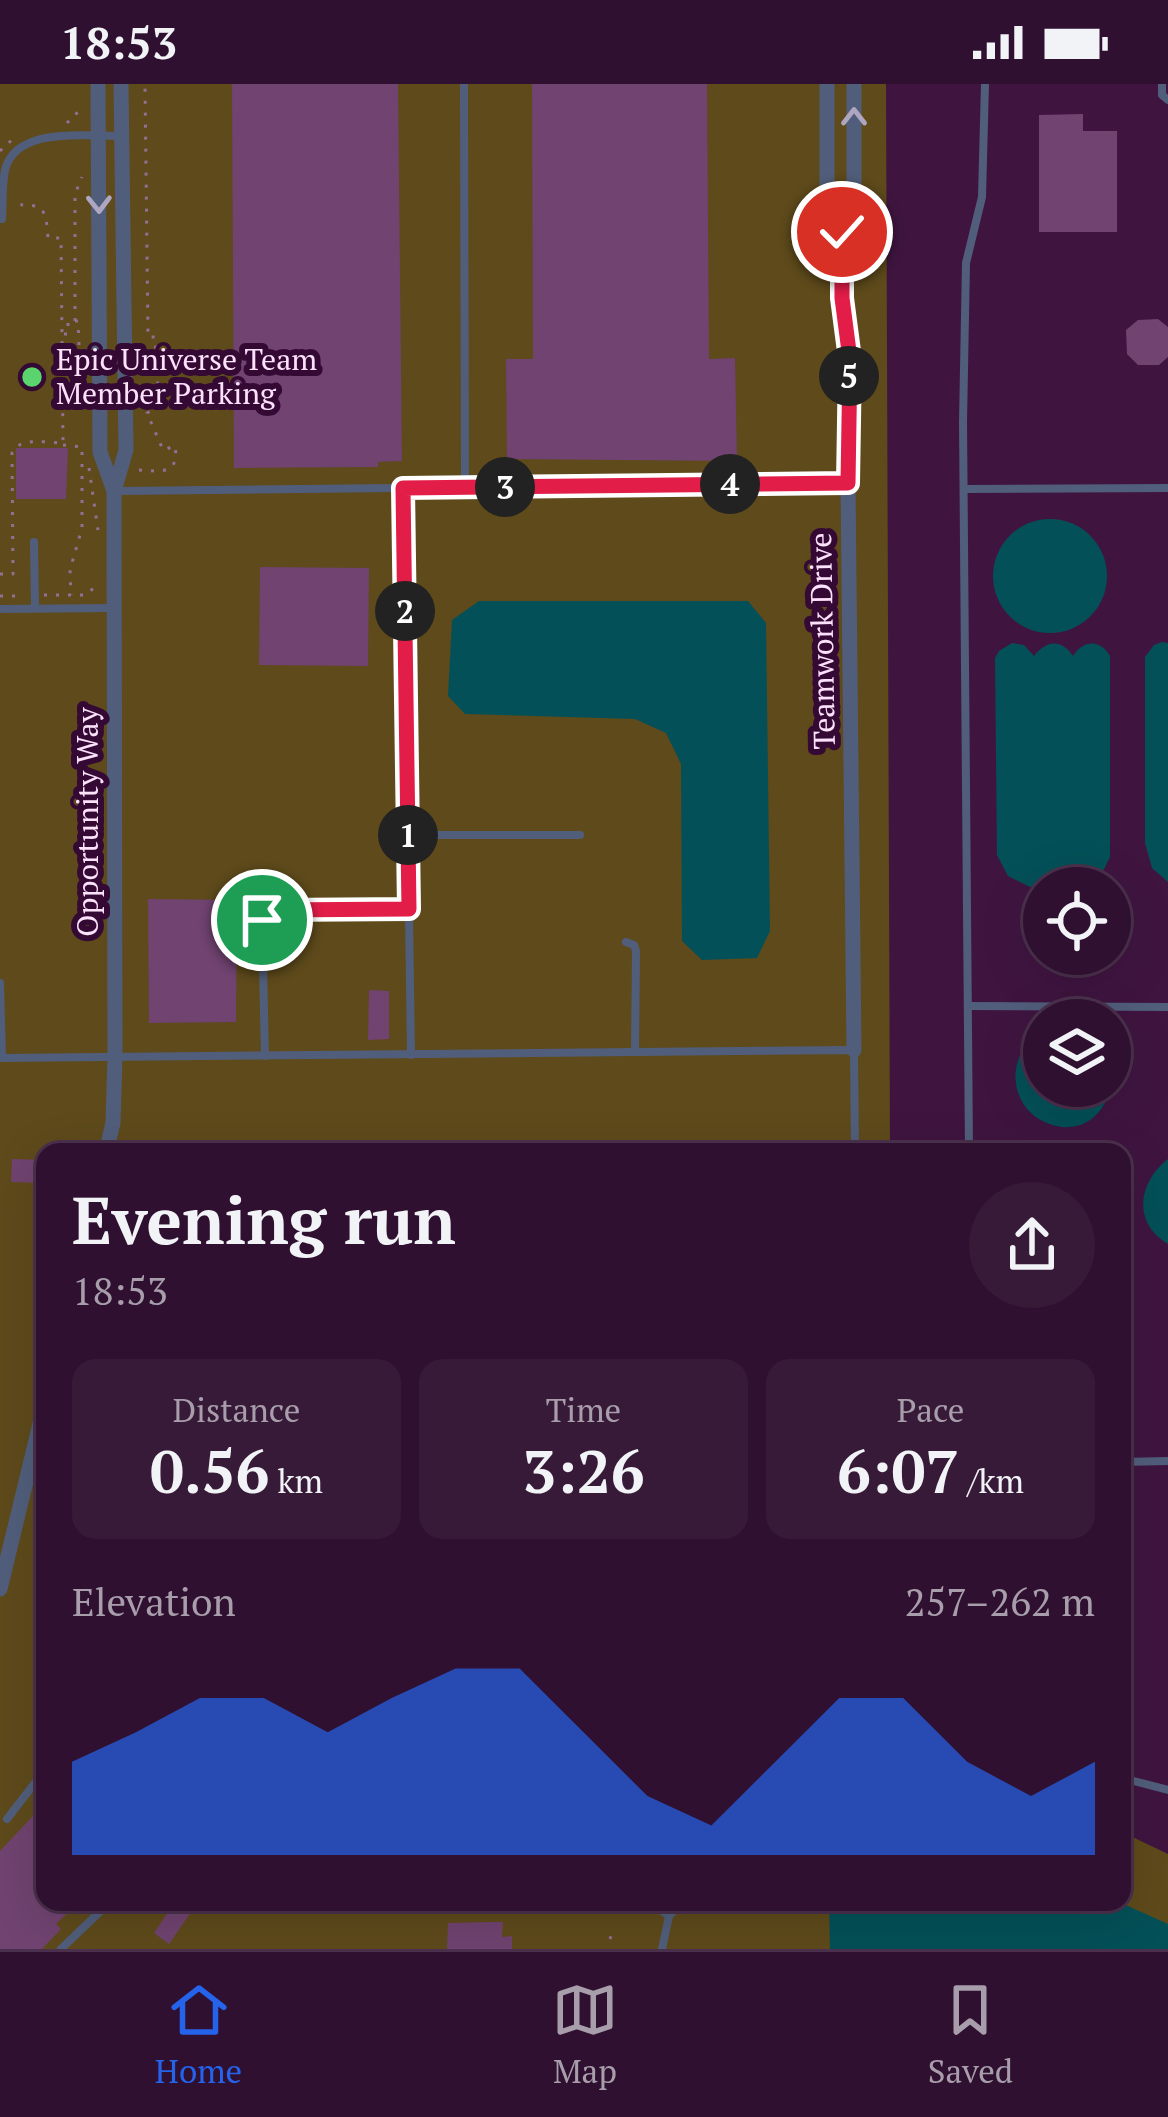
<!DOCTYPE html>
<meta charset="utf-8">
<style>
:root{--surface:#2f1030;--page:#371938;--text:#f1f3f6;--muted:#a79dab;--line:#4a304c;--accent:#2563eb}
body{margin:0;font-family:"PT Serif",serif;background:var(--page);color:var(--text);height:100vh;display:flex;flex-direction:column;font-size:45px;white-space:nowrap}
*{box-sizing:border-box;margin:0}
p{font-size:39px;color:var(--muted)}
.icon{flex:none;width:66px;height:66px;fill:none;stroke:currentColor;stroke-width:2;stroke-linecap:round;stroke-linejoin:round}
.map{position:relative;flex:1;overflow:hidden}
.details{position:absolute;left:36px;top:1059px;width:1095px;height:768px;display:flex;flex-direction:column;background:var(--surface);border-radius:24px;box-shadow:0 12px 48px #0002,0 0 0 3px var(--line)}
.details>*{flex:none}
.tools{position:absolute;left:1023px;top:783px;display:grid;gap:24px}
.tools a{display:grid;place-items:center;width:108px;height:108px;border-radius:50%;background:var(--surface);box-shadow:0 12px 48px #0002,0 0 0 3px var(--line);font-size:60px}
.pin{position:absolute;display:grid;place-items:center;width:102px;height:102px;color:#fff;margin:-51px;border:6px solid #fff;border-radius:50%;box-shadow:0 3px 12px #0007}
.km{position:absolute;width:60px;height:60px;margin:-30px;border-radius:50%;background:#222;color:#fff;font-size:33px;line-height:60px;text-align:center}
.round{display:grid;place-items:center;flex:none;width:126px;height:126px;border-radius:63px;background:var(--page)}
.headline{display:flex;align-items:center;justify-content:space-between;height:204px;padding:0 36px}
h1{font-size:66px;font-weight:800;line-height:90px}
.figures{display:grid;grid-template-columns:repeat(3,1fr);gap:18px;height:204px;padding:12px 36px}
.figures div{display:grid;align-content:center;border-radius:24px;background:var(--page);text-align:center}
.figures b{font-size:60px;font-weight:800}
.figures small{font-size:33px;font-weight:400}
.figures p{font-size:33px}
.chart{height:336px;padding:24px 36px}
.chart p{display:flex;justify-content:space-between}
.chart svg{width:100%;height:216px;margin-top:12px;fill:var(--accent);opacity:.7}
.status{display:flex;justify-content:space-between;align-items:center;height:84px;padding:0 60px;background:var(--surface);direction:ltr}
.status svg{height:33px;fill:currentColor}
.menu{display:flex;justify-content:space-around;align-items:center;height:168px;border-top:3px solid var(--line);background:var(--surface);font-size:33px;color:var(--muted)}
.menu a{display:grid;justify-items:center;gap:6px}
.menu .current{color:var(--accent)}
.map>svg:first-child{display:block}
</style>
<div class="status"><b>18:53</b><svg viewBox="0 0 49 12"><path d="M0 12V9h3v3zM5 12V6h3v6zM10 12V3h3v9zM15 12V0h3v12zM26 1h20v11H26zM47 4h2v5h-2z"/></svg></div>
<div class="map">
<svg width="1168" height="1865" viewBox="0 0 1168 1865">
<rect width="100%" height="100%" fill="#3f1540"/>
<path fill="#5e4a1b" d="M0 0H886L890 1068H45V1818H1122V1748L1168 1770V1865H0Z"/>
<g fill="#045058">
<circle cx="1050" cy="492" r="57"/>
<path d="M479 517H748L766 539 770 847 757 874 702 876 682 857 681 680 666 649 635 635 465 630 448 612 452 536Z"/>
<path d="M1162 558 1168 559V798L1152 784 1145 759V573L1154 561Z"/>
<path d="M1012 559 1024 561 1034 572C1046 557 1061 554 1073 572 1083 556 1100 555 1110 572V773L1101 791 1082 802 1030 803 1008 792 997 771 995 574 999 567Z"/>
<path d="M1044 949V1002H1110V974C1120 1014 1091 1057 1047 1039 1015 1027 1005 985 1028 960 1030 958 1042 950 1044 949Z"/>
<path d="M1168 1075V1160C1132 1139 1138 1098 1168 1075Z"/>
<path d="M829 1818H1119L1168 1840V1865H830Z"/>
</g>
<g fill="#704370">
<path d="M232 0H398L402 377 378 378V383L234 384Z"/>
<path d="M532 0H707L709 275 735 274 737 377 507 375 506 275H533Z"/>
<path d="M1083 30V47H1117V148H1039V31Z"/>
<path d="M1158 235 1168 243V273L1159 281H1138L1127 270 1126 246 1138 236Z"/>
<path d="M16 364H68L66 415H16Z"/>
<path d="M260 483 369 484 368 582 259 581Z"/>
<path d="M148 815 237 816 236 938 149 939Z"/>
<path d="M369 906 389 907V955L368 956Z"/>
<path d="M12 1075 45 1076V1099L11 1098Z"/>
<path d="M45 1719V1818H79L56 1840 61 1845 42 1865H0V1767Z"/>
<path d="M175 1818H198L169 1860 154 1849Z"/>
<path d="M494 1838H503L502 1853 512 1852V1865H447L448 1839Z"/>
</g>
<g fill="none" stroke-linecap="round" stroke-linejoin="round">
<g stroke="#936f93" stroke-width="3" stroke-dasharray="3 9" stroke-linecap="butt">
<path d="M67 39 81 25"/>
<path d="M0 67 17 51"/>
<path d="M75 237H78L79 261H82"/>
<path d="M64 250H68V237H75V110L82 93"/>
<path d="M83 275C71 293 74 310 85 327"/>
<path d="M63 361 82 363V444L70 486 71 511"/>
<path d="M89 384 98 446"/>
<path d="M139 386C159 387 180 392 175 362L163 366 147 329 159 323 155 253H148L145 0"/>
<path d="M0 490H13L12 369C20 352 46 359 63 359L61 154H48C46 124 44 120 14 121"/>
<path d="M44 511H84L97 502"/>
<path d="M0 512H22"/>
<path d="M610 1855 611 1852"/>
</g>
<g stroke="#515e7b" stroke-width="8">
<path d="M464 0 465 403"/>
<path d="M1162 0V11L1168 16"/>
<path d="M0 135H2C3 119 2 101 5 86 16 42 86 52 120 52"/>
<path d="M403 404 411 971"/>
<path d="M964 405 1168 404"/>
<path d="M117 407 846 399"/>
<path d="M34 458 35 524"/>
<path d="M0 525 113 524"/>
<path d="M408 751H580"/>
<path d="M626 858 634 861 636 867 635 968"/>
<path d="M0 899 2 974"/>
<path d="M968 922 1168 923"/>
<path d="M265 972 262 836 276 826 409 825"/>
<path d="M0 974 854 966 855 1068"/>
<path d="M969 1068 963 338 966 179 982 113 985 0"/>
<path d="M1122 1378 1168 1377"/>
<path d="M1122 1694 1168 1706"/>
<path d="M7 1735 45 1686"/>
<path d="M650 1818 669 1832"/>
<path d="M61 1865 110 1818"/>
<path d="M662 1865 669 1832 682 1818"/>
</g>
<g stroke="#515e7b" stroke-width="15">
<path d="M98 0 100 368 114 407"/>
<path d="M827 0V111L841 148"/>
<path d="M854 0V112L841 148 842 214 850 275 848 399 854 966"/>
<path d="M106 1068 113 1039 115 973 114 407 126 366 121 0"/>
<path d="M0 1505 45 1319"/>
</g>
</g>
<defs><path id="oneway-chevron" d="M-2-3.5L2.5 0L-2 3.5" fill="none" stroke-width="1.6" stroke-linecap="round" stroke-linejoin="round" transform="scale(3)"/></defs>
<g stroke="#afa6c1">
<use href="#oneway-chevron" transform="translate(854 33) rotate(-90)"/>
<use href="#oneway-chevron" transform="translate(99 120) rotate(89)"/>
</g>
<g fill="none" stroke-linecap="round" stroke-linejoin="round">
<defs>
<path id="route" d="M262 836 275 826 409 825 403 404 848 399 850 275 842 214V148"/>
</defs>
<use href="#route" stroke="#fff" stroke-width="24"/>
<use href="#route" stroke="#e11d48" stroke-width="15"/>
</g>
<circle fill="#5ad56e" stroke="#340a35" stroke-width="4.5" cx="32" cy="293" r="12"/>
<g text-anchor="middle" stroke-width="12" stroke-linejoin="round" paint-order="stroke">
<g font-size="30" fill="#fce1fb" stroke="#340a35" text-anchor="start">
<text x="56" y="286">Epic Universe Team<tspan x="56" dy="34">Member Parking</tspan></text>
</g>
<g font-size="30" fill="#fce1fb" stroke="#340a35">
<text transform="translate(823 557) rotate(-91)" y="10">Teamwork Drive</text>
<text transform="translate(88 738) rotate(-90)" y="10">Opportunity Way</text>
</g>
</g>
</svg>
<div class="tools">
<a><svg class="icon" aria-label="locate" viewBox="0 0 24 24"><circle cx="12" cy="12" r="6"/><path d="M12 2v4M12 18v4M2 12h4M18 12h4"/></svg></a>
<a><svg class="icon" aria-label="layers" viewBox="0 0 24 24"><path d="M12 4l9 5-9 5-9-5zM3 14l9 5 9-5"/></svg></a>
</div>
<div class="pin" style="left:262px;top:836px;background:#1e9e55"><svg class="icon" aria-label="arrive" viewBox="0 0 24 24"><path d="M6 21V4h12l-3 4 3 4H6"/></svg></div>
<div class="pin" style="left:842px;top:148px;background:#d93025"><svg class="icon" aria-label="check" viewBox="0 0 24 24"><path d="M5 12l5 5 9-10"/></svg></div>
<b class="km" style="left:408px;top:751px">1</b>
<b class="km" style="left:405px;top:527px">2</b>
<b class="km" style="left:505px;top:403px">3</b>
<b class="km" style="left:730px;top:400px">4</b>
<b class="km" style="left:849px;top:292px">5</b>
<section class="details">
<div class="headline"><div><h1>Evening run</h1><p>18:53</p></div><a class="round"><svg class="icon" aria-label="share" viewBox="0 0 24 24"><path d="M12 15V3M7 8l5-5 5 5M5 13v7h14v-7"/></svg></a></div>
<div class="figures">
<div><p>Distance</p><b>0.56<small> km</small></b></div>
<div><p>Time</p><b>3:26</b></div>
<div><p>Pace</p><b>6:07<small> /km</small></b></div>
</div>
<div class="chart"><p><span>Elevation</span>257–262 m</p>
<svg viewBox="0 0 160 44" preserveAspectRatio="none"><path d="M0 44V25L10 19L20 12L30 12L40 19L50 12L60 6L70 6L80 19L90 32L100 38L110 25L120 12L130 12L140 25L150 32L160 25V44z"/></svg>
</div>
</section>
</div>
<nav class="menu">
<a class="current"><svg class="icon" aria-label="home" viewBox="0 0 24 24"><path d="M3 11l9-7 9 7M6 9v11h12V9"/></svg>Home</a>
<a><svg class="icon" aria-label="map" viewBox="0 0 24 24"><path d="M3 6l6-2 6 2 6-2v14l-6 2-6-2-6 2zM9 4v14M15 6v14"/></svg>Map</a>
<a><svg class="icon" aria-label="saved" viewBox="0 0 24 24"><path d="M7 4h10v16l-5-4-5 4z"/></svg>Saved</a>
</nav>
